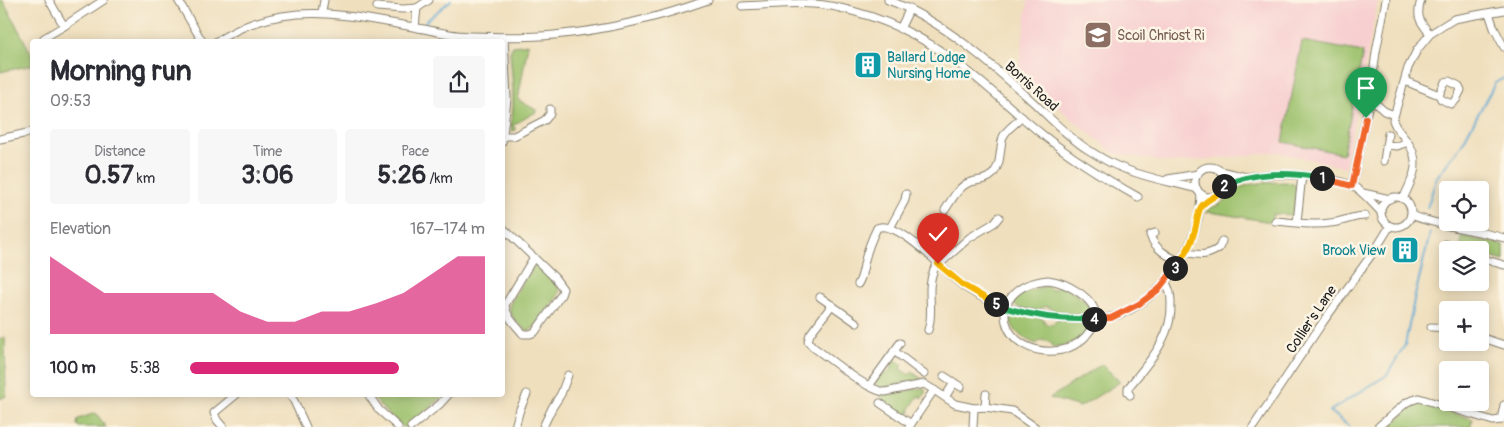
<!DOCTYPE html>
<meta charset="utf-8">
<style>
:root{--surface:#fff;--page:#f7f7f7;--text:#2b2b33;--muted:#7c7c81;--accent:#db2777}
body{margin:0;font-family:Pangolin,sans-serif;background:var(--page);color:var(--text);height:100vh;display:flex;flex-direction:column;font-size:19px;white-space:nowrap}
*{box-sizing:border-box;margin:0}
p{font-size:16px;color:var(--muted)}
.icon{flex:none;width:28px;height:28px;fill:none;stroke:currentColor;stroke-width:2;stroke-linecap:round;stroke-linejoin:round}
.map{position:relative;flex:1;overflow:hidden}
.drawer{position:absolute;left:30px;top:39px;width:475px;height:358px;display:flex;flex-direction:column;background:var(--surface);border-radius:5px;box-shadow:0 2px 12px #0003}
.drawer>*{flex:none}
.fabs{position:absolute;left:1439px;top:181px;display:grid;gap:10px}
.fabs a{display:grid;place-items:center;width:50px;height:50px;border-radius:5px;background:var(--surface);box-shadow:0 2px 12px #0003;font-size:25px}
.pin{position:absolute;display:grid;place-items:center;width:42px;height:42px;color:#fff;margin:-51px -21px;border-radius:50% 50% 50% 0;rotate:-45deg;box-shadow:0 0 5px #0007}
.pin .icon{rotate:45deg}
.km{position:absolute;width:25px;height:25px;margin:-12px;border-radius:50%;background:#222;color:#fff;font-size:14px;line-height:25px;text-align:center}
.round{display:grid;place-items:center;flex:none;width:52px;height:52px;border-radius:5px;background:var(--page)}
.headline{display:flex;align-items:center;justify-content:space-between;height:85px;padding:0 20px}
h1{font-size:28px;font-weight:700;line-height:38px}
.stats{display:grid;grid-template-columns:repeat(3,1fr);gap:8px;height:85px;padding:5px 20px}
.stats div{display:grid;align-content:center;border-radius:5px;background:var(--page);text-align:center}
.stats b{font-size:25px;font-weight:700}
.stats small{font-size:14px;font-weight:400}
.stats p{font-size:14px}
.chart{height:140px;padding:10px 20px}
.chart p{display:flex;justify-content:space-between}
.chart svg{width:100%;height:90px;margin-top:5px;fill:var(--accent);opacity:.7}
ul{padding:0 20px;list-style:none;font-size:16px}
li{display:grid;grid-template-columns:80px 60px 1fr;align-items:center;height:38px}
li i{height:12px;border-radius:6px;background:var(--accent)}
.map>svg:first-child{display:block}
</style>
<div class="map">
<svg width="1504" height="427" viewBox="0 0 1504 427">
<rect width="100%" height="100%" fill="#fcf5e5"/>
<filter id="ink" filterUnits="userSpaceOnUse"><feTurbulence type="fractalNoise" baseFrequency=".02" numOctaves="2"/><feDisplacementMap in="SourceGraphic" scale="10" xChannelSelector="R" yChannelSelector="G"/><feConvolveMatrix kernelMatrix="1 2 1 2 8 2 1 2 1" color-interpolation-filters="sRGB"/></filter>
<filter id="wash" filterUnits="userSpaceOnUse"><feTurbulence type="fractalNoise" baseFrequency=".0096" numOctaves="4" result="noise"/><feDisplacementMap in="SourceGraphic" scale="20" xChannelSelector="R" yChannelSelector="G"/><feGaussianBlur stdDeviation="1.12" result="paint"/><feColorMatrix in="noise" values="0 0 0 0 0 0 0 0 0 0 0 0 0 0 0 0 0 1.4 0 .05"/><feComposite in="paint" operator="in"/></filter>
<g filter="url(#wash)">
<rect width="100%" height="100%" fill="#efdfbd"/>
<path fill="#f7cfd0" d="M1028 0H1378L1345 167 1277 152 1234 157 1170 163 1113 153 1018 74Z"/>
<g fill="#9cc16c" stroke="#5c6e44">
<path d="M0 0H3L32 55V65L0 72Z"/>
<path d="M1302 41 1363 52 1343 154 1283 142Z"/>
<path d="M528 44 518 100 536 110V112L513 125 516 130 512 131 511 126 513 108V88L510 52 513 46Z"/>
<path d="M1287 182 1293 184 1296 186 1294 210 1292 215 1273 214 1271 222 1210 212 1206 213C1212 205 1214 208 1222 203 1228 200 1230 193 1236 190 1251 181 1271 183 1287 182Z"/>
<path d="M1461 236 1504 245V261L1480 254V250L1464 249 1461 244Z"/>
<path d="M538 265 559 287V294L534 328 528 331C519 326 510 316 509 306L531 267Z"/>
<path d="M1048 286 1051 290 1056 289 1058 286H1061C1073 291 1083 299 1092 309L1090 316 1054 314C1052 308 1049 306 1043 307L1039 311 1020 308 1015 305 1014 301C1023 292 1035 288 1048 286Z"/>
<path d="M1015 314H1022L1042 318 1046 324C1051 325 1054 324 1057 320L1087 322 1090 329C1080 342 1069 345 1053 347L1050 342 1041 340 1037 344C1023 339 1014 333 1010 319Z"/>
<path d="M5 338 6 396 0 399V339Z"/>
<path d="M893 360 897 361 903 365 900 369 909 375 912 372 922 379 881 388 878 386 875 382 881 373 886 375 893 366 889 363Z"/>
<path d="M1102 364 1120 382 1080 407 1050 398Z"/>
<path d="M923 388 925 389V394L922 398 918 396 909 410 911 412 907 415H904L881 398V395Z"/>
<path d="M371 394H445L437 402 407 427H403L382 408Z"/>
<path d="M1416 403H1420L1473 419 1470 427H1389Z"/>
<path d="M96 413 106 427H79L77 425 78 419Z"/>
</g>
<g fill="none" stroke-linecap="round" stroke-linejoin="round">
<g stroke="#58a5d1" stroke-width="2">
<path d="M424 23 451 0"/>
<path d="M1427 208 1437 177 1462 144 1495 83 1504 78"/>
<path d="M1350 427 1330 411 1387 375 1405 345 1414 300 1430 233"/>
</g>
</g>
</g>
<g filter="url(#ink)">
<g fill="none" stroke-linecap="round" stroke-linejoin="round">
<defs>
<g id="minor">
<path d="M49 0 64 26 104 0"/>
<path d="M178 0 202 41"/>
<path d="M888 0C942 20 990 63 1033 102 1050 118 1067 136 1087 149 1098 156 1109 163 1120 167 1145 178 1172 182 1197 189"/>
<path d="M1421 0C1416 17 1419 20 1430 34"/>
<path d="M742 6C775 5 808 0 840 8 881 17 922 36 956 62 986 84 1013 111 1043 135 1072 158 1104 178 1138 197"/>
<path d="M377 7 403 9 417 8"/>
<path d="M322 12 324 0"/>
<path d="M1489 13 1494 28 1504 47"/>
<path d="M415 27 417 8 429 0"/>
<path d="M900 29 910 8"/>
<path d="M44 38 64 26"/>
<path d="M217 41C229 34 241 27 254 23 309 4 363 18 418 28 435 31 453 36 470 36 498 37 526 38 554 35 607 30 658 18 708 0"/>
<path d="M1405 81 1439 95 1441 99 1451 104 1456 100 1461 90 1459 86 1449 81 1445 82 1439 95"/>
<path d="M1370 98 1384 111 1394 115"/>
<path d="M504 136H514L545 120 550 114V109"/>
<path d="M0 139 32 132"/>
<path d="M502 142 507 99 504 37"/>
<path d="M1386 145 1397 146 1408 142"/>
<path d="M1384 161 1388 134"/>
<circle cx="1210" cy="182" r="15"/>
<path d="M1221 171 1246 177"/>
<path d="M1168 179 1198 174"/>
<path d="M1224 186C1229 184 1233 181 1238 179 1265 171 1332 174 1356 188 1365 194 1373 204 1381 212"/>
<path d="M1352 186 1370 98 1376 52 1386 0"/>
<path d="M1363 193 1390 199"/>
<circle cx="1396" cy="212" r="15"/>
<path d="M1403 199C1413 178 1423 161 1406 140 1401 133 1395 128 1393 120L1408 68 1417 50 1430 34 1454 19 1504 10"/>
<path d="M945 210C951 201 958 187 968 183 977 179 985 182 993 174 1002 163 999 150 1003 137 1007 128 1016 124 1022 117"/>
<path d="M1411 215C1441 227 1473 229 1504 238"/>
<path d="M1275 221C1293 222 1312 226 1330 223 1342 222 1353 216 1365 216"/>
<path d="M1297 222 1302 175"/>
<path d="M502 227 555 278 563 289 561 295 535 332 530 334H523C516 325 506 317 505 305L534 257"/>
<path d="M890 228 905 200 906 194"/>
<path d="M1155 233 1150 235C1154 248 1168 257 1180 261"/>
<path d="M1446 244 1454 250"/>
<path d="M1186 252C1198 256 1208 256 1219 248L1222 241"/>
<path d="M1480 258 1504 265"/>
<path d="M1048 280C1065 282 1095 297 1096 317 1096 325 1089 332 1085 337 1079 343 1070 348 1062 350 1000 361 979 287 1048 280Z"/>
<path d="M858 284C863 276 863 268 865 260 868 248 872 238 877 228 897 218 947 273 962 285 967 289 973 292 978 295 1010 312 1042 317 1077 319 1088 319 1100 320 1111 317 1131 313 1154 295 1167 280 1188 253 1200 228 1201 194"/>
<path d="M820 297 857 323"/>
<path d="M832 305 810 334 808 341 813 347C829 358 868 391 885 392L924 384 934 390 955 404 974 408 985 407 1012 411 1035 427"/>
<path d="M1431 327 1448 328"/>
<path d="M928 330C935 310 925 291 934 269L969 238 994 223 999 217"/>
<path d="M1480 337 1504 345"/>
<path d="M894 351 924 374"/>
<path d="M944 376 961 387"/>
<path d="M869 386 900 343"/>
<path d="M289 394 294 401 306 427"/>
<path d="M368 394 379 410 398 427"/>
<path d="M1130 395 1128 392V388C1148 363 1173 337 1171 303 1171 295 1170 288 1165 282"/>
<path d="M945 397 954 383"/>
<path d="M880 403 911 424"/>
<path d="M985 407 986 394"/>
<path d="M1501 420 1504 405"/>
<path d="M223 427 217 420 214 413 237 394"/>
<path d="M411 427 440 404 449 394"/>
<path d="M515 427 520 409 527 394"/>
<path d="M543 427 552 408 561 394 568 375"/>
<path d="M909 427 934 390"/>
<path d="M973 427 974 408"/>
<path d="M1253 427 1323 322 1377 247 1390 226"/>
<path d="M1378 427 1407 402 1419 398 1493 421 1501 420"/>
</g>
</defs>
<use href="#minor" stroke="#867e6c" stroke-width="9"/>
<use href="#minor" stroke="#fff" stroke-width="7"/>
</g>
</g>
<g fill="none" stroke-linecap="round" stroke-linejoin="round" filter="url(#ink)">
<defs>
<path id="split-1" d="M1322 178 1352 186 1366 118"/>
<path id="split-2" d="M1224 186C1253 171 1291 172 1322 178"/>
<path id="split-3" d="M1175 268C1183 257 1191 246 1194 233 1197 225 1197 214 1201 207 1208 197 1220 197 1224 186"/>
<path id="split-4" d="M1094 319 1111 318 1139 304 1158 290 1175 268"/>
<path id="split-5" d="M996 304C1026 316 1061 320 1094 319"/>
<path id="split-6" d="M938 264 963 285 996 304"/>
</defs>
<use href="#split-1" stroke="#fff" stroke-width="10"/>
<use href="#split-2" stroke="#fff" stroke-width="10"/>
<use href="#split-3" stroke="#fff" stroke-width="10"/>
<use href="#split-4" stroke="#fff" stroke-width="10"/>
<use href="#split-5" stroke="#fff" stroke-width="10"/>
<use href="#split-6" stroke="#fff" stroke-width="10"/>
<use href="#split-1" stroke="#f0652b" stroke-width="6"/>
<use href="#split-2" stroke="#22a559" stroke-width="6"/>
<use href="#split-3" stroke="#f5b400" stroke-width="6"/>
<use href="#split-4" stroke="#f0652b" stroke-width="6"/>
<use href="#split-5" stroke="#22a559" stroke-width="6"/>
<use href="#split-6" stroke="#f5b400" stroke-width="6"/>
</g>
<defs>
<symbol id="school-square" viewBox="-11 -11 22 22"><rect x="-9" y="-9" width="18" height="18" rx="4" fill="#8d6e63" stroke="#fcf5e5"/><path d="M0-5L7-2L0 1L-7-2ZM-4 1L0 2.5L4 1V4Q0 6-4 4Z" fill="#fff"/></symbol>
<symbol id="building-square" viewBox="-11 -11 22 22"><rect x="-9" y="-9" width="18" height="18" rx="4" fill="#0f9aa8" stroke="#fcf5e5"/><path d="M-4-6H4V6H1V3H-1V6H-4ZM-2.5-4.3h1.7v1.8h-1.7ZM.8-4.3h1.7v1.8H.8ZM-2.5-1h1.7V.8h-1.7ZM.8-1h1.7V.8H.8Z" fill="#fff"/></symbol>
</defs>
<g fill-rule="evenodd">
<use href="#school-square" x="1082" y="19" width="32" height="32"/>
<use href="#building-square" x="852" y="49" width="32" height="32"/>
<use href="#building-square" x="1389" y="234" width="32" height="32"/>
</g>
<g text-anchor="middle" stroke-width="5" stroke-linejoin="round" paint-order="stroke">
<g font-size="14" fill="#785e54" stroke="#fcf5e5" text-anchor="start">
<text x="1117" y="40">Scoil Chriost Ri</text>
</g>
<g font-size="14" fill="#0d838f" stroke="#fcf5e5" text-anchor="start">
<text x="887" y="62">Ballard Lodge<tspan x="887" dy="16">Nursing Home</tspan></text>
<text x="1386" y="255" text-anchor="end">Brook View</text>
</g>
<g font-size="14" fill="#1c1c1c" stroke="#fcf5e5">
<text transform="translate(1032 86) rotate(42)" y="5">Borris Road</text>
<text transform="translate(1311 319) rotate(-56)" y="5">Collier's Lane</text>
</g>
</g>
</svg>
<div class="fabs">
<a><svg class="icon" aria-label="locate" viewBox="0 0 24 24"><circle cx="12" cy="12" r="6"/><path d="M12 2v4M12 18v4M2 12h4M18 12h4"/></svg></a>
<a><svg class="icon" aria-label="layers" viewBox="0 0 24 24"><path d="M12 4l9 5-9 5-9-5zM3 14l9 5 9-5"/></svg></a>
<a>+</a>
<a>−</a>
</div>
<div class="pin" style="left:1366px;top:118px;background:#1e9e55"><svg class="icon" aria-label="arrive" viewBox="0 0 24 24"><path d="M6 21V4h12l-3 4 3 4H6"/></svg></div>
<div class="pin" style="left:938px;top:264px;background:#d93025"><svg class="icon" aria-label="check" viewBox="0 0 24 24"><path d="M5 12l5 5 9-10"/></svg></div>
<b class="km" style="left:1322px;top:178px">1</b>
<b class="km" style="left:1224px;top:186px">2</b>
<b class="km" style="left:1175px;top:268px">3</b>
<b class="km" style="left:1094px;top:319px">4</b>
<b class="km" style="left:996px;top:304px">5</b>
<section class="drawer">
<div class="headline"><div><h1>Morning run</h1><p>09:53</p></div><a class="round"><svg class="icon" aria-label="share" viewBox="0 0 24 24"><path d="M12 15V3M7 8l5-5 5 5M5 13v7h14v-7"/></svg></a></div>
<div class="stats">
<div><p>Distance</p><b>0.57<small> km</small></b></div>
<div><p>Time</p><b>3:06</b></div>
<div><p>Pace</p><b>5:26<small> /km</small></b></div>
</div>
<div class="chart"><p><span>Elevation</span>167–174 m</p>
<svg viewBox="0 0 160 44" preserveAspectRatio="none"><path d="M0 44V6L10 15L20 24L30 24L40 24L50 24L60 24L70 33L80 38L90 38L100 33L110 33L120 29L130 24L140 15L150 6L160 6V44z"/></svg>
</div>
<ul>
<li><b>100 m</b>5:38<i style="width:71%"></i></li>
</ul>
</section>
</div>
